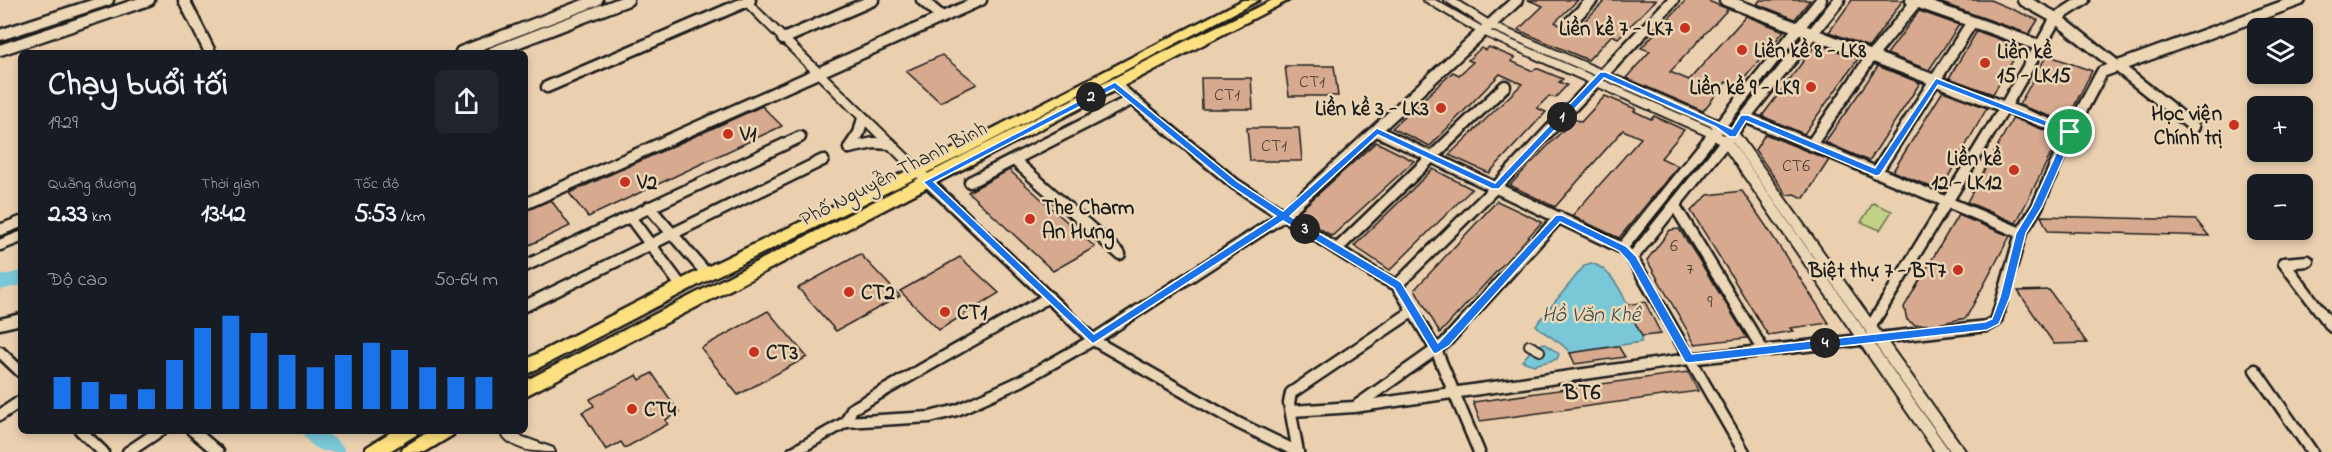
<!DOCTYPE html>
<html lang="vi">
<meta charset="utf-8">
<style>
:root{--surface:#171b24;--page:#20242c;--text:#f1f3f6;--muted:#9ea1a6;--accent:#1a73e8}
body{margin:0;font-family:"Indie Flower",sans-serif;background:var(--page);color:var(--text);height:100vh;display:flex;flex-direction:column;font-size:22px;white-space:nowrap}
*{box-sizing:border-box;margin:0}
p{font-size:20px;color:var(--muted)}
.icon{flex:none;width:33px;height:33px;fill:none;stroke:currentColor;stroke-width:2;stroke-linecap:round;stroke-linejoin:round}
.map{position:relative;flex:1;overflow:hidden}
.sheet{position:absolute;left:18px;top:50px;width:510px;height:384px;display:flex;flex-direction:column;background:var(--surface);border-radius:9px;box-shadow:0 3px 9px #0003}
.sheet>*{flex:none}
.buttons{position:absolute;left:2247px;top:18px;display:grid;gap:12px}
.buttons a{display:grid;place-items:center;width:66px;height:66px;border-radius:9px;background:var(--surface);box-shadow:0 3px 9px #0003;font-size:30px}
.pin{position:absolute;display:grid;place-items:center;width:51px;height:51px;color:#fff;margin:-26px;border:3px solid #fff;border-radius:50%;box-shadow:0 2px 6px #0007}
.km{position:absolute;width:30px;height:30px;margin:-15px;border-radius:50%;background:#222;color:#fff;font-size:16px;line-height:30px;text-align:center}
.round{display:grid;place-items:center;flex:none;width:63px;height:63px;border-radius:9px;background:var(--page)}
.summary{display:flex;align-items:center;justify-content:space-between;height:102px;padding:0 30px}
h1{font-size:33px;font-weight:700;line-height:45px}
.stats{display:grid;grid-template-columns:repeat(3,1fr);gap:9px;height:102px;padding:6px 30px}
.stats div{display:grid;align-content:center}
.stats b{font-size:26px;font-weight:700}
.stats small{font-size:16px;font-weight:400}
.stats p{font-size:16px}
.chart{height:168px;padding:12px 30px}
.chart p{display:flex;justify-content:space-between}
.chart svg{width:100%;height:108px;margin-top:6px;stroke:var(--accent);stroke-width:6}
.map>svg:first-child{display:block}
</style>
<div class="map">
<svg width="2332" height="452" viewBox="0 0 2332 452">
<rect width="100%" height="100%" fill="#ebd0b0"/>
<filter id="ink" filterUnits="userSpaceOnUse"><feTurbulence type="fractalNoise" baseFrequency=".0167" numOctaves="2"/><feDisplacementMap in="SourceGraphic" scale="12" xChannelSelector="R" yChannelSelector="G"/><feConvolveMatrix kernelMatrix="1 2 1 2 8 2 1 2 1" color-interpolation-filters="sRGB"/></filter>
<g filter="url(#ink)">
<path fill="#c2d185" stroke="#6f7650" stroke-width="1.5" d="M1873 203 1892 211 1880 230 1861 222Z"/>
<g fill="#7ac7d8" stroke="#54838d" stroke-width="1.5">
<path d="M1591 263C1618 270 1630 313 1642 336L1641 342 1570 353C1561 340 1546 337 1536 325L1585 265Z"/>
<path d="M1544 343 1559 354 1557 359 1534 365 1522 361 1534 347Z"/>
</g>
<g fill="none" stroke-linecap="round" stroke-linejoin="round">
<g fill="#7ac7d8" fill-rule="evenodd">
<path d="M21 271V285L0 290V276Z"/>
<path d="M301 430C319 430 337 434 346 452 323 452 312 452 301 430Z"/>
</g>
</g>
<g fill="#d7aa90" stroke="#1c1c1c" stroke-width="1.5">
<path d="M1528 0H1578L1555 22 1568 30H1575L1606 0H1656L1618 38 1612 35 1588 60 1518 30 1543 6Z"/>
<path d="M1686 0H1706L1728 9 1670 72 1689 80 1746 16 1784 31 1737 87 1726 82 1703 111 1626 78 1650 51 1641 48Z"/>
<path d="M1760 0H1810L1795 19 1757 4Z"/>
<path d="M1852 0H1903L1869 47 1829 32Z"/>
<path d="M1933 0H1990L2038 20 2029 34Z"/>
<path d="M1919 11 1959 25 1929 70 1887 54Z"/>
<path d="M1977 31 2021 47 1993 94 1949 78Z"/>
<path d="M1817 43 1858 59 1804 134 1762 116Z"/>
<path d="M1489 47 1515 58 1511 61 1533 71 1536 68 1563 79 1559 82 1567 85 1555 98 1549 96 1537 108 1546 112 1489 173 1449 155 1522 84 1500 74 1430 146 1392 128 1453 72 1459 75 1473 62 1468 60 1481 48 1486 50Z"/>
<path d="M942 55 977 84 940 102 906 71Z"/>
<path d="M2047 55 2092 71 2066 122 2019 105Z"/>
<path d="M1285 66H1334L1338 96H1289Z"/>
<path d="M1878 66 1920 83 1869 161 1825 142Z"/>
<path d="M1201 78H1251L1253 109H1202Z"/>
<path d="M1943 91 1987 108 1940 191 1893 171Z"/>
<path d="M1605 96 1636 109 1634 111 1651 119 1654 116 1684 130 1661 158 1678 166 1619 238 1572 216 1641 138 1623 130 1555 207 1510 185 1574 119 1581 122Z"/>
<path d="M762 106 782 126 588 217 569 193Z"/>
<path d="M2013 118 2060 136 2016 223 1967 202Z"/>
<path d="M1247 128H1299L1302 161H1250Z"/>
<path d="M1765 134 1829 160 1804 198 1794 194 1787 195 1755 150Z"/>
<path d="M1376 142 1414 161 1332 236 1296 214Z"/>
<path d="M1433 169 1472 189 1390 270 1354 246Z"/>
<path d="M1009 170 1027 186 1095 247 1053 271 968 192Z"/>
<path d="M1742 191 1766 226 1829 323 1790 328 1793 331 1768 335 1691 211 1708 195Z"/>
<path d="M551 200 570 226 525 247V211Z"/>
<path d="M1497 201 1542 222 1440 333 1415 289Z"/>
<path d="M1958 215 2010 236 1966 318 1938 324 1915 325 1907 320 1904 307Z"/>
<path d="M2041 216 2196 220 2209 236 2048 231Z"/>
<path d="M1679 229 1696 255 1747 338 1695 344 1647 260 1670 230Z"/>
<path d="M860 254 900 296 836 331 798 288Z"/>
<path d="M960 257 999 293 939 330 900 291Z"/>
<path d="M2049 290 2087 343 2054 344 2018 291Z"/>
<path d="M1645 302 1661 334 1642 336 1626 305Z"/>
<path d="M768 311 807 357 738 395 701 348Z"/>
<path d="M1618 346 1625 357 1575 364 1570 353Z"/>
<path d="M1688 372 1698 391 1480 421 1473 402Z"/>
<path d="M652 373 679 412 665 420 668 424 625 448 621 442 606 450 582 412 594 406 590 399 637 375 640 380Z"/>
</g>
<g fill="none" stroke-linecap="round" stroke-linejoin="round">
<defs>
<path id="pedestrian" d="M1529 345 1540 351"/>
<g id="minor">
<path d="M184 0 210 52"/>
<path d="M922 0 942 17"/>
<path d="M1725 0 2070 132"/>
<path d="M1911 0 2041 46"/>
<path d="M2023 0 2056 18 2194 127"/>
<path d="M1569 23 1592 0"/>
<path d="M0 35 108 0"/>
<path d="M783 39 873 0"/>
<path d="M0 50 149 0"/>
<path d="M461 52 597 0"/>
<path d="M493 52 628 0"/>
<path d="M1115 85 1235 184 1380 277 1397 285 1436 350 1479 452"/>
<path d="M547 87 750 0"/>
<path d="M1745 117 2021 233"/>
<path d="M1377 131 1622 248 1632 258 1744 452"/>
<path d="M1811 145 1871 57 1916 2"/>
<path d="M849 148 874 143 891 144"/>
<path d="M849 148 859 133 863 118"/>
<path d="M1014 160 1120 254"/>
<path d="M1876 173 1972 22"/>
<path d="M928 182 1093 340 1238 423 1298 452"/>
<path d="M970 182 1131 100"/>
<path d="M525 204 981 0"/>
<path d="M1675 206 1763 350"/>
<path d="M649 207 707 274"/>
<path d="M630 217 682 287"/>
<path d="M0 230 21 222"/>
<path d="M0 245 21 237"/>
<path d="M1338 248 1505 86"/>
<path d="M1622 248 1821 0"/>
<path d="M1632 258 1839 0"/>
<path d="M2284 263 2332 327"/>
<path d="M2284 263 2308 261"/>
<path d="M525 266 800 137"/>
<path d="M1397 285 1496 187 1673 0"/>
<path d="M525 306 823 160"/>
<path d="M0 324 21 319"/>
<path d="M1871 326 2005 107 2056 18 2084 0"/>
<path d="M0 352 21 372"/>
<path d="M2255 370 2312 452"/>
<path d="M1356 406 1445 343 1559 217"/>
<path d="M1292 411 1354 407 1689 359 1987 326 1996 321 2021 233 2037 207 2070 132 2102 72 2300 0"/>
<path d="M0 415 21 401"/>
<path d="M846 422 930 417 957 410 1021 381 1093 340 1283 216 1517 0"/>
<path d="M80 430 103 452"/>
<path d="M192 430 218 452"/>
<path d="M128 452 161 430"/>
<path d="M793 452 846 422 852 409 1049 297"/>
<path d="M1298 452 1289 403 1291 393 1413 311"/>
</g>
<g id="tertiary">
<path d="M739 0H750L929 175 931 178 929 181H921Z"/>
<path d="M1423 0H1435L1486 29 1716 130 1731 140 1950 452H1935L1723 146 1708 136 1478 33Z"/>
<path d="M1444 0H1456L1493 23 1723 122 1737 131 1966 452H1951L1729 137 1715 128 1485 27Z"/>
<path d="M499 430H515L520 436 553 448 555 452C533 452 511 451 499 430Z"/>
</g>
<g id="primary">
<path d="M1243 0H1259L969 152 702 283 525 375V360L690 275 959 146Z"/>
<path d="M1273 0H1289L525 396V381L1186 41Z"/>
<path d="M394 430H418L416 435 388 452H364L367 447Z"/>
<path d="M431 430H455L453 435 425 452H401L404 447Z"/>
</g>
</defs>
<use href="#pedestrian" stroke="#1c1c1c" stroke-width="12"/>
<use href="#minor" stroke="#1c1c1c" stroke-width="15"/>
<use href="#tertiary" stroke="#1c1c1c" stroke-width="4"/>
<use href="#primary" stroke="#1c1c1c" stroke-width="5"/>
<use href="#pedestrian" stroke="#ebd6b5" stroke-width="8"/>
<use href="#minor" stroke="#ebd6b5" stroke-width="10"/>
<use href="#tertiary" fill="#ebd6b5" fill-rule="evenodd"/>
<use href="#primary" fill="#fde080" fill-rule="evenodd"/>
</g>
</g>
<path fill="#1a73e8" stroke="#fff" stroke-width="1.5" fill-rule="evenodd" d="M1600 72H1606L1732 129 1741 115H1748L1875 168 1936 78 2075 132 2042 207 2026 233 2010 297 1999 324 1987 330 1689 363 1685 362 1628 261 1619 251 1560 222 1449 346 1436 354 1433 353 1394 288 1283 221 1093 344 923 182 1115 82 1238 182 1283 211 1377 128 1495 183ZM1604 78 1716 127 1730 137H1736L1746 121 1876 176 1880 175 1938 85 2065 134 2032 207 2016 233 2000 297 1992 319 1985 322 1692 354 1636 256 1626 246 1562 215H1556L1438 343 1401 282 1290 216 1378 135 1492 189H1499ZM1114 89 1232 187 1276 216 1094 334 934 182Z"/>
<g fill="#c8321e" stroke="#ebd6b5" stroke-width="2">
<circle cx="1685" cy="28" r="6"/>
<circle cx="1742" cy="50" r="6"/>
<circle cx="1985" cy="63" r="6"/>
<circle cx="1811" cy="87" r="6"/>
<circle cx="1441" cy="108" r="6"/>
<circle cx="2234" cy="125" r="6"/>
<circle cx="728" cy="134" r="6"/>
<circle cx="2014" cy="170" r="6"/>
<circle cx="625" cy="182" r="6"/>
<circle cx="1030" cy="219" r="6"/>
<circle cx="1958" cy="270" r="6"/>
<circle cx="849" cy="292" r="6"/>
<circle cx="945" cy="312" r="6"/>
<circle cx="754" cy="352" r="6"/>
<circle cx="632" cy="409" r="6"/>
</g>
<g text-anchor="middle" stroke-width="5" stroke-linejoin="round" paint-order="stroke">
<g font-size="18" fill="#4b4039">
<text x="1312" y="87">CT1</text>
<text x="1227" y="100">CT1</text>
<text x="1274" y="151">CT1</text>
<text x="1796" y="171">CT6</text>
<text x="1674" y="251">6</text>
<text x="1690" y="274">7</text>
<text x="1710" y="307">9</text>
</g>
<g font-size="21" font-weight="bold" fill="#1c1c1c" stroke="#ebd6b5" text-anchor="start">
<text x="1673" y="35" text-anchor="end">Liền kề 7 - LK7</text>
<text x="1754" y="57">Liền kề 8 - LK8</text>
<text x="1997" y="58">Liền kề<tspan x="1997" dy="24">15 - LK15</tspan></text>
<text x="1799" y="94" text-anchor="end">Liền kề 9 - LK9</text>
<text x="1429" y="115" text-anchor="end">Liền kề 3 - LK3</text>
<text x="2222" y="120" text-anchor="end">Học viện<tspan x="2222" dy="24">Chính trị</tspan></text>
<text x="740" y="141">V1</text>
<text x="2002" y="165" text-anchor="end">Liền kề<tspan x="2002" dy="24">12 - LK12</tspan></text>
<text x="637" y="189">V2</text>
<text x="1042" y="214">The Charm<tspan x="1042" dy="24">An Hưng</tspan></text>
<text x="1946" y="277" text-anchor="end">Biệt thự 7 - BT7</text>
<text x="861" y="299">CT2</text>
<text x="957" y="319">CT1</text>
<text x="766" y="359">CT3</text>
<text x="644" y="416">CT4</text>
</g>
<g font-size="21" fill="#1c1c1c" stroke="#ebd6b5">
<text transform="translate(893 173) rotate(-27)" y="7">Phố Nguyễn Thanh Bình</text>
</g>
<g font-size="22" font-style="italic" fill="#34474b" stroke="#ebd6b5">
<text x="1591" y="321">Hồ Văn Khê</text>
</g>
<g font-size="22" font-weight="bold" fill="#1c1c1c" stroke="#ebd6b5">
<text x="1582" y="399">BT6</text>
</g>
</g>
</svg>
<div class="buttons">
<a><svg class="icon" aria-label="layers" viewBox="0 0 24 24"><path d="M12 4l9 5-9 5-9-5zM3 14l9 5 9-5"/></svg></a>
<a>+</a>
<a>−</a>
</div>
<div class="pin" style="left:2070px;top:132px;background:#1e9e55"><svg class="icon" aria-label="arrive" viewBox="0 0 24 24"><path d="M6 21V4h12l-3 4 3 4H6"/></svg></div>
<b class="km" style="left:1562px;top:117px">1</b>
<b class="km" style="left:1091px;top:97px">2</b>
<b class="km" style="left:1305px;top:229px">3</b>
<b class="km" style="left:1825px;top:343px">4</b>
<section class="sheet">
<div class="summary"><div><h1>Chạy buổi tối</h1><p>19:29</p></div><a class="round"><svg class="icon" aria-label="share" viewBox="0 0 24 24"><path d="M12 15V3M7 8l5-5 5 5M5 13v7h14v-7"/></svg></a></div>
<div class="stats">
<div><p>Quãng đường</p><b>2.33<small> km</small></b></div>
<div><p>Thời gian</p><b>13:42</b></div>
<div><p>Tốc độ</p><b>5:53<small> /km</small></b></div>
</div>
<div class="chart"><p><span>Độ cao</span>50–64 m</p>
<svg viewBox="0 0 160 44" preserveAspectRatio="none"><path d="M5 44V31M15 44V33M25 44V38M35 44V36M45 44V24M55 44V11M65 44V6M75 44V13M85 44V22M95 44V27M105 44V22M115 44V17M125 44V20M135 44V27M145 44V31M155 44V31"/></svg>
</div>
</section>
</div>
